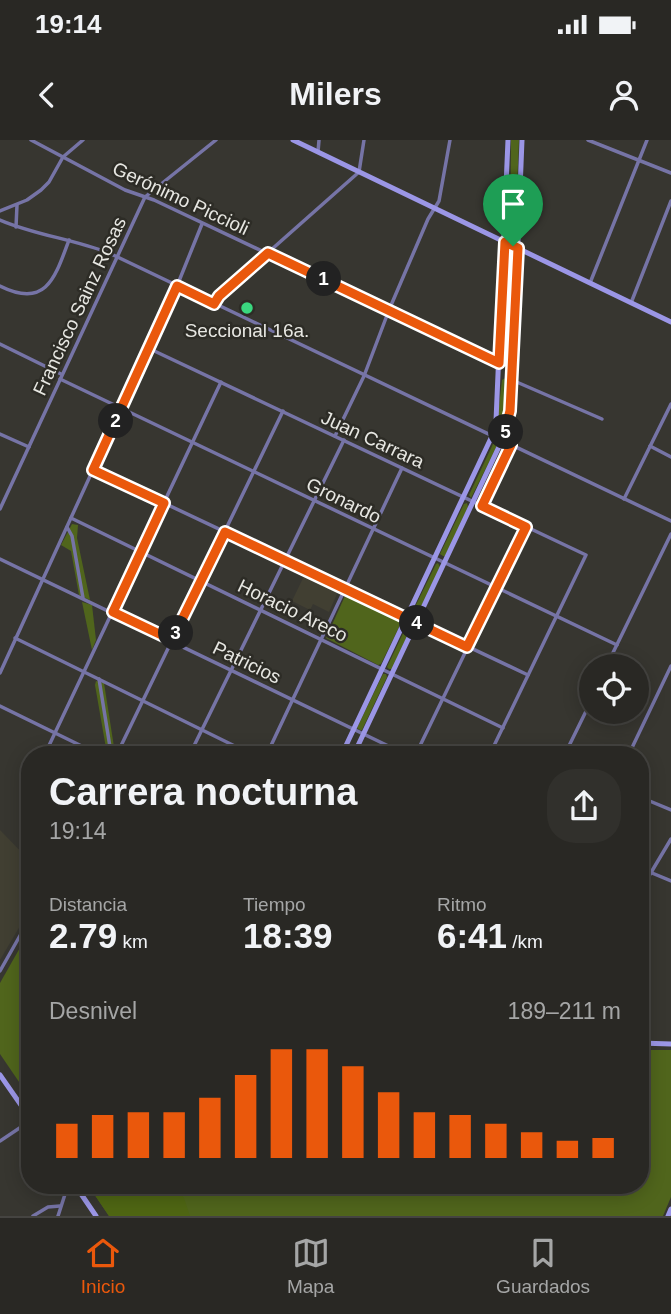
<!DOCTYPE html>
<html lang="es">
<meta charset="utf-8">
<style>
:root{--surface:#292824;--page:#31302c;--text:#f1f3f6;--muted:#a5a6a6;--line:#454441;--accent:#ea580c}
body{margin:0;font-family:Arial,sans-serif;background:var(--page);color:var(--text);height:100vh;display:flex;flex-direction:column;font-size:26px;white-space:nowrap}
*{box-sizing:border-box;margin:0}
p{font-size:23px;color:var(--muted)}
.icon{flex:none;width:38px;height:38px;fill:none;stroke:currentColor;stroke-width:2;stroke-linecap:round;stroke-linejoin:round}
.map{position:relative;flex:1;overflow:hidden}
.panel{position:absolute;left:21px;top:606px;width:628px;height:448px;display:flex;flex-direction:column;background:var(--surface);border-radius:28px;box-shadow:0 4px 18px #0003,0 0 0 2px var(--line)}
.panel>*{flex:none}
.tools{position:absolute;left:579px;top:514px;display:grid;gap:14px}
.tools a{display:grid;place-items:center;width:70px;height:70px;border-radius:50%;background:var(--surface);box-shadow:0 4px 18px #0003,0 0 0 2px var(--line);font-size:35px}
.pin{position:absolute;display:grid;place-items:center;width:60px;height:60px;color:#fff;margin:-72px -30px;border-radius:50% 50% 50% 0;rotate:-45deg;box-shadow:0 0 7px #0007}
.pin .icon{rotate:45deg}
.km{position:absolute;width:35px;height:35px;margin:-18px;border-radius:50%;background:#222;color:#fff;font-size:19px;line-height:35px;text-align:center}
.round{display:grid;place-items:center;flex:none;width:74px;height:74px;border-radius:28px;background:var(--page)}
.summary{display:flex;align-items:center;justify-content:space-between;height:119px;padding:0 28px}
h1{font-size:38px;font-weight:800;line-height:52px}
.stats{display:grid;grid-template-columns:repeat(3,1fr);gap:10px;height:119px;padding:7px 28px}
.stats div{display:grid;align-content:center}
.stats b{font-size:35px;font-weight:800}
.stats small{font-size:19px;font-weight:400}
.stats p{font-size:19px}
.chart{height:196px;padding:14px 28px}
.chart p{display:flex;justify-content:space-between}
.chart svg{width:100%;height:126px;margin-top:7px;stroke:var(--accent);stroke-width:6}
.status{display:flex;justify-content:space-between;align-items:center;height:49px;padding:0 35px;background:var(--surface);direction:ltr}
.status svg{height:19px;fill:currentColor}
header{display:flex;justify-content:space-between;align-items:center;height:91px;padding:0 28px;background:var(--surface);font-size:32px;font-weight:800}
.dock{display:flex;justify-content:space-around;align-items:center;height:98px;border-top:2px solid var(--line);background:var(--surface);font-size:19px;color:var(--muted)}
.dock a{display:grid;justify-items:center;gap:4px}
.dock .active{color:var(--accent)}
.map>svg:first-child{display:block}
</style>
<div class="status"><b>19:14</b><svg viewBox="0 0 49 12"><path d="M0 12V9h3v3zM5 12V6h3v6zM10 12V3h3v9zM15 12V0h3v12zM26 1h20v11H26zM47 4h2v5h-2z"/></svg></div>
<header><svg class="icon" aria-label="back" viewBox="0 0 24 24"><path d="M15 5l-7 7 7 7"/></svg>Milers<svg class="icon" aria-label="person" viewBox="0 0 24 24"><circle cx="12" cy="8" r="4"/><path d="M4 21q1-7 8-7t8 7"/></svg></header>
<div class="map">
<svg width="671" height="1076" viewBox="0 0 671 1076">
<rect width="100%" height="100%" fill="#373630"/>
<g fill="#413f32">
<path d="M304 436 336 451 337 454 329 472 313 464 310 470 292 461Z"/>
<path d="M0 690 30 721V769L0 820Z"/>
</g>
<g fill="#50651c">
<path d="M511 0H519L515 98 513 101 510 97Z"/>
<path d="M511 116 514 118 510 216 507 219 502 215 507 117Z"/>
<path d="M507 237C515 251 506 279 502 295L498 297 496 293 502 240Z"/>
<path d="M496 303 498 304 471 358 469 355 493 304Z"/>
<path d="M467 363 468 367 445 416H443L440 414 464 364Z"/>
<path d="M72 384 78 385 77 398 90 460 79 455 71 411 61 405Z"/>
<path d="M438 423 440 427 416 477 413 478 411 475 436 424Z"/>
<path d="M348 455 402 481 381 524 378 525 326 498 345 456Z"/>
<path d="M82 462 92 465 96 500 92 510Z"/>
<path d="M410 484 411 488 392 529H389L387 527 407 485Z"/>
<path d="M383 534H386L387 537 362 590H360L357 588Z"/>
<path d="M96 541 104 543 114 607 118 609 115 614H107L95 545Z"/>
<path d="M30 790V958L0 914V843Z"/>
<path d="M641 910H671V1057L663 1076H109L88 1045H640Z"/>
</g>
<path fill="#4f6613" d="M88 1045H175L184 1058 190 1076H109Z"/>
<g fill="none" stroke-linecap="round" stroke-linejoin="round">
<g stroke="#7674a6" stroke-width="3.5">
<path d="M31 0 125 50 154 60 499 223 513 225"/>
<path d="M588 0 671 33"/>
<path d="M318 12 319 0"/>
<path d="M0 71 27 60 41 50 49 42 63 17 83 0"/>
<path d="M0 80C35 95 73 99 109 113L671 381"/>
<path d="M16 87 17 65"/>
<path d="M590 143 647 0"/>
<path d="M0 146C46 169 55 138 69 100"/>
<path d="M631 163 671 61"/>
<path d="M214 164 219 156 359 32 364 0"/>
<path d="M0 204 61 234"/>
<path d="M148 208 586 415 490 614"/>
<path d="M60 239 617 505"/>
<path d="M512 240 602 279"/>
<path d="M0 294 29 307"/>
<path d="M335 296 364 236 389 170 428 79 439 61 450 0"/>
<path d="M650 306 671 317"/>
<path d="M94 330 528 535"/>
<path d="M624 359 671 264"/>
<path d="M482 366 511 305"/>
<path d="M0 369 145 57 216 0"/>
<path d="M71 378 503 588"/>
<path d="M67 387 72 396 83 458"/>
<path d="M0 419 405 614"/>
<path d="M15 498 251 614"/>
<path d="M606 527 671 394"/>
<path d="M0 533 177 146 202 84"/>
<path d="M99 539 110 607 117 613"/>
<path d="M0 566 98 614"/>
<path d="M45 614 221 242"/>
<path d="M117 614 283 271"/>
<path d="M190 614 344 300"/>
<path d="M267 614 402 328"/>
<path d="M416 614 526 387"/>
<path d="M565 614 592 559"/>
<path d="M629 614 671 526"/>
<path d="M640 657 671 670"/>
<path d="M640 728 671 741"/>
<path d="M640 751 671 699"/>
<path d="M0 831 30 778"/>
<path d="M0 1001 30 981"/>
<path d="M33 1076 48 1067 60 1066"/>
<path d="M58 1076 68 1045"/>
</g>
<g stroke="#9b96e6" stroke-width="5">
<path d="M293 0 671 182"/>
<path d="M342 614 492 296 496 281 508 0"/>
<path d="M354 614 505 294 510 271 513 225 522 0"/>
<path d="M640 903 671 904"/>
<path d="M0 935 30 978"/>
<path d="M75 1045 96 1076"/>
<path d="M668 1076 671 1069"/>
</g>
</g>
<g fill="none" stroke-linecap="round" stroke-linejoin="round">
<defs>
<path id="route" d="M505 102 518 108 510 271 502 301 511 305 482 366 526 387 467 507 225 392 172 500 113 472 164 363 93 330 177 146 214 164 219 156 268 113 499 223Z"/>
</defs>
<use href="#route" stroke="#fff" stroke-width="14"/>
<use href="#route" stroke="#ea580c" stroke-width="9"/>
</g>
<circle fill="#3ad77f" stroke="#2d2c26" stroke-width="2.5" cx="247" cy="168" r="7"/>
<g text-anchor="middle" stroke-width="5" stroke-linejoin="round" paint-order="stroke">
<g font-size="19" fill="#e7e7e2" stroke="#2d2c26">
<text transform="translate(181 58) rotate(25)" y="7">Gerónimo Piccioli</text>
<text transform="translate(79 166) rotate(-65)" y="7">Francisco Sainz Rosas</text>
<text transform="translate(373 299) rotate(25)" y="7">Juan Carrara</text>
<text transform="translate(344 360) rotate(26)" y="7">Gronardo</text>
<text transform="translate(293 470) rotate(26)" y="7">Horacio Areco</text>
<text transform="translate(247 522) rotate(26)" y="7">Patricios</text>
</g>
<g font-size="19" fill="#e7e7e2" stroke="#2d2c26">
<text x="247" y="197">Seccional 16a.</text>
</g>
</g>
</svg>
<div class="tools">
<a><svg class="icon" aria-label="locate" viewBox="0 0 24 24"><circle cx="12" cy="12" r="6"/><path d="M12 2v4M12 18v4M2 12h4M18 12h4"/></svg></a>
</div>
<div class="pin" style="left:513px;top:106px;background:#1e9e55"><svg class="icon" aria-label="arrive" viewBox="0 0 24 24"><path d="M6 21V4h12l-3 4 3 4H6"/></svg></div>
<b class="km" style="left:324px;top:139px">1</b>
<b class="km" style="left:116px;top:281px">2</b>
<b class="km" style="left:176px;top:493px">3</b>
<b class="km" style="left:417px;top:483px">4</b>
<b class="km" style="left:506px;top:292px">5</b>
<section class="panel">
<div class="summary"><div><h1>Carrera nocturna</h1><p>19:14</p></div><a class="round"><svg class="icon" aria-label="share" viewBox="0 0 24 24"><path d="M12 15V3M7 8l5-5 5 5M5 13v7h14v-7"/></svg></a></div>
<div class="stats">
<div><p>Distancia</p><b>2.79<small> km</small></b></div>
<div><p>Tiempo</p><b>18:39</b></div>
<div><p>Ritmo</p><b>6:41<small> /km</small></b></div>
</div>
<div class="chart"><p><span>Desnivel</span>189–211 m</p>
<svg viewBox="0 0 160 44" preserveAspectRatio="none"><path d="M5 44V32M15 44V29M25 44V28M35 44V28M45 44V23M55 44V15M65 44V6M75 44V6M85 44V12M95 44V21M105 44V28M115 44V29M125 44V32M135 44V35M145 44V38M155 44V37"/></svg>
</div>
</section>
</div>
<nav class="dock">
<a class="active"><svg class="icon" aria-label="home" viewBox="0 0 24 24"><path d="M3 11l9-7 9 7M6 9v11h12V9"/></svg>Inicio</a>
<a><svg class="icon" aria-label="map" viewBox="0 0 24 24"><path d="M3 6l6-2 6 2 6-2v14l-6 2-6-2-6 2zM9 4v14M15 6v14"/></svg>Mapa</a>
<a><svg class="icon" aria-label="saved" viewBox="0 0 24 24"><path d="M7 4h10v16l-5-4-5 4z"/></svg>Guardados</a>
</nav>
